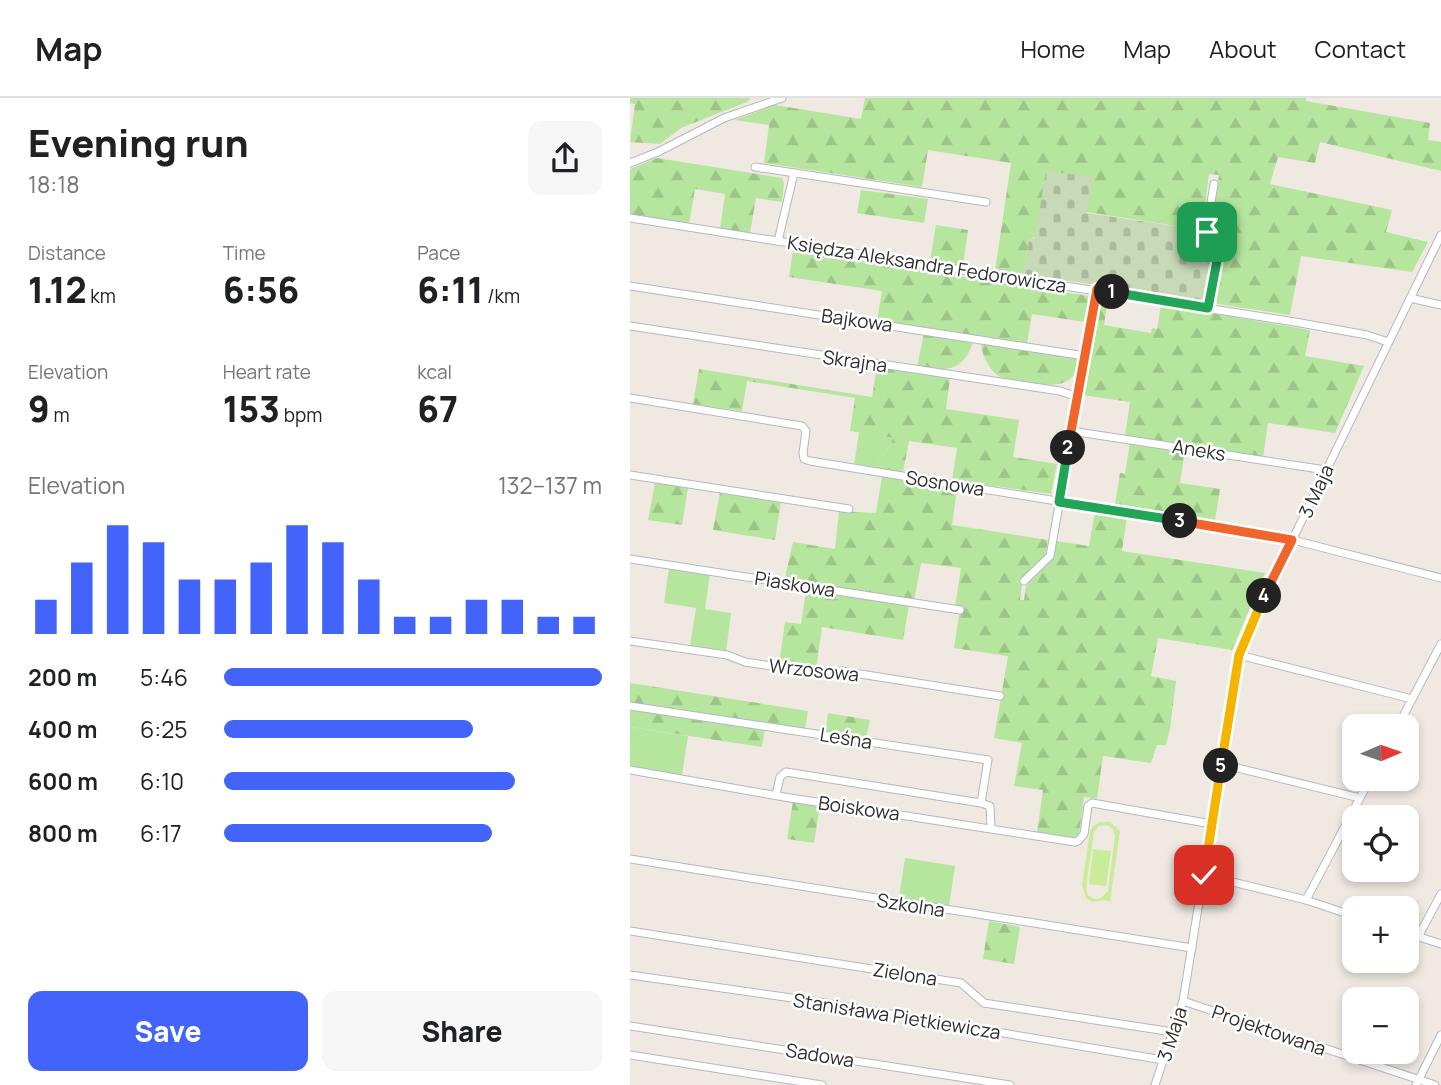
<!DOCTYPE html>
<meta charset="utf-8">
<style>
:root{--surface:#fff;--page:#f6f6f6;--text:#202124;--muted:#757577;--line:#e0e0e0;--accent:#4264fb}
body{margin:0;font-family:Manrope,sans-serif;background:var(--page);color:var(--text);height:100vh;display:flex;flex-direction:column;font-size:26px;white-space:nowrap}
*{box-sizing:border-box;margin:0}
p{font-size:23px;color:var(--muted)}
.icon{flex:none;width:38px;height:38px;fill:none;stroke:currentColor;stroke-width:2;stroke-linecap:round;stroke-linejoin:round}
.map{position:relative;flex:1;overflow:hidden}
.details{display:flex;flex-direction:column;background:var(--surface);width:630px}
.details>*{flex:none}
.needle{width:46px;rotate:88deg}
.fabs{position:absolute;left:712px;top:616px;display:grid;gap:14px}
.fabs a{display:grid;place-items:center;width:77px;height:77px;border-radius:14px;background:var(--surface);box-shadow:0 4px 10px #0003;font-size:35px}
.pin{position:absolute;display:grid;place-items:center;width:60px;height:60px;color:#fff;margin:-30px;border-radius:14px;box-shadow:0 4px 10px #0006}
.km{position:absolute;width:35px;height:35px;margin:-18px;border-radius:50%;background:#222;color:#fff;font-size:19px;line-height:35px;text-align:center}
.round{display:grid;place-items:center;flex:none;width:74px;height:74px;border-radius:14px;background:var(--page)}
.summary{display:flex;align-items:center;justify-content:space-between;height:119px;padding:0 28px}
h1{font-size:38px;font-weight:800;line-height:52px}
.figures{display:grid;grid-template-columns:repeat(3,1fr);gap:10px;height:119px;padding:7px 28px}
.figures div{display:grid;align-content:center}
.figures b{font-size:35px;font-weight:800}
.figures small{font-size:19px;font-weight:400}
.figures p{font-size:19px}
.chart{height:196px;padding:14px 28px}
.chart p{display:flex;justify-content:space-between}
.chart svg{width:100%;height:126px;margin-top:7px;stroke:var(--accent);stroke-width:6}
.cta{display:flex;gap:14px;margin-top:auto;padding:14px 28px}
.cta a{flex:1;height:80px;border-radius:14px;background:var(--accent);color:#fff;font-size:28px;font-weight:800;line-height:80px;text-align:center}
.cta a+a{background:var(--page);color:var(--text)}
ul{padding:0 28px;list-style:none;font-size:23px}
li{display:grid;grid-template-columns:112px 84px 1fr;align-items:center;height:52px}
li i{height:18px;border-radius:9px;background:var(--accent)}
header{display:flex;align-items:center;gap:42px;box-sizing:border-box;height:98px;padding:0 35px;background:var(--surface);border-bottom:2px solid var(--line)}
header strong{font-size:33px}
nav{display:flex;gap:38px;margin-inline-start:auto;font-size:24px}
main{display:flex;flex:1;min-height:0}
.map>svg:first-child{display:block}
</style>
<header>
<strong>Map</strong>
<nav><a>Home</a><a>Map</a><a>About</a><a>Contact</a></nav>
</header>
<main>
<section class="details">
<div class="summary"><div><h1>Evening run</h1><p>18:18</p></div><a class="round"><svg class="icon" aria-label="share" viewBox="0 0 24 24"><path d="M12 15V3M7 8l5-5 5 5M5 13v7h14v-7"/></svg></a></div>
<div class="figures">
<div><p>Distance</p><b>1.12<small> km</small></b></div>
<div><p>Time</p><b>6:56</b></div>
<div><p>Pace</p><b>6:11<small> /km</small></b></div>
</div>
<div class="figures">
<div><p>Elevation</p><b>9<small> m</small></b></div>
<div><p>Heart rate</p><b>153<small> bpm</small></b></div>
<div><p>kcal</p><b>67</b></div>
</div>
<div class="chart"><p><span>Elevation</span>132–137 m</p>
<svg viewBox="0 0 160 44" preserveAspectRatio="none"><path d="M5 44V32M15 44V19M25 44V6M35 44V12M45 44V25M55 44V25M65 44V19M75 44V6M85 44V12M95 44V25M105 44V38M115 44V38M125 44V32M135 44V32M145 44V38M155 44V38"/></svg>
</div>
<ul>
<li><b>200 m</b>5:46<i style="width:100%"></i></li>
<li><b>400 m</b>6:25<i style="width:66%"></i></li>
<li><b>600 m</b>6:10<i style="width:77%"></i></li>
<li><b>800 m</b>6:17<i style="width:71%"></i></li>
</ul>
<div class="cta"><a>Save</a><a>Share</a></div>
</section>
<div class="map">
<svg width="811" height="987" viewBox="0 0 811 987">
<defs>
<pattern id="forest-firs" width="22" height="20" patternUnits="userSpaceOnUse" patternTransform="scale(1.75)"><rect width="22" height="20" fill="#b6e59e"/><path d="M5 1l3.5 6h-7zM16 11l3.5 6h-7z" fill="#9dc588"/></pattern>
<pattern id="cemetery-stones" width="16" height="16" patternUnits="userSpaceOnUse" patternTransform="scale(1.75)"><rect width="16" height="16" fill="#c8d9b8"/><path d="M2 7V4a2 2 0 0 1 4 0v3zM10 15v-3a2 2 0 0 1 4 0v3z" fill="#acbb9e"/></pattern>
</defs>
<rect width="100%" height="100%" fill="#efe9e1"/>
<g fill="#b6e59e">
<path d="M229 334 263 340C260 353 249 358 244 369L224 367Z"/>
<path d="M39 470 80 476 75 511 101 515 96 554 60 548 66 510 34 505Z"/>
<path d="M0 629 58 638 52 677 0 669Z"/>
<path d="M275 760 325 768 319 808 269 800Z"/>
</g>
<g fill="url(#forest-firs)">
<path d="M0 0H119L120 1 117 4 51 30 30 46 0 44 5 6 0 5Z"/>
<path d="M235 0H676V3L800 25 798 42 811 44V73L690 44 685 65 648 59 640 86 762 112 756 134 798 144 782 174 671 158 660 217 588 206 585 201 592 156 580 131 589 77 579 76 572 132 457 114 399 142 393 178 365 173 381 65 298 52 292 89 134 65 139 27 105 22 145 7 231 21Z"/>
<path d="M27 60 152 80 154 85 152 104 126 100 120 135 90 131 95 96 65 91 59 126 0 117V71Z"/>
<path d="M231 92 298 101 294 125 227 115Z"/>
<path d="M306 127 338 132 333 168 300 163Z"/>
<path d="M163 153 459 198 455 224 402 216 397 246 247 222 252 193 159 179Z"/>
<path d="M471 199H478L474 227 521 235 522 230 527 231 531 207 680 232 675 258 734 268 705 335 638 325 633 360 495 338 500 304 452 297 467 203Z"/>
<path d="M294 235 343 243C334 275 314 273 287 269Z"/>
<path d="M353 244 451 260C444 293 420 288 394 283 385 282 374 282 367 277 359 271 353 258 351 248Z"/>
<path d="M247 268 320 280 316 311 389 322 383 359 427 366 421 396 322 382 327 350 279 343 273 375 244 369C249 358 260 353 263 340L220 333 225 300 117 283 112 313 63 306 69 271 242 299Z"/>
<path d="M500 344 555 352 550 385 590 391 585 423 485 407 490 375 495 376Z"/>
<path d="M252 379 327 391 322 427 418 442 415 458 393 480 390 502H394L396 488 422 461 425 443 459 448 465 413 497 419 492 453 635 475 602 552 528 540 521 578 546 583 540 631 536 647H527L521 665 473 658 467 701 454 699 449 737 444 740 407 734 413 692 384 688 392 645 364 640 378 558 324 550 330 511 325 509 331 470 291 465 284 503 279 507 273 542 192 529 186 571 149 566 155 524 171 526 177 487 154 484 163 444 205 451 209 413 246 415Z"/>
<path d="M25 385 58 390 52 427 18 422Z"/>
<path d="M90 394 151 404 145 442 83 432Z"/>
<path d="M0 585 178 613 175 631 0 605Z"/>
<path d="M0 611 135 631 132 649 0 629Z"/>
<path d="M198 615 240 622 236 640 196 633Z"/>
<path d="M163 703 190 707 184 745 157 741Z"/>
<path d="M359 823 390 829 384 866 353 861Z"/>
</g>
<path fill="url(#cemetery-stones)" d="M416 73 463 79 457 115 572 132 584 156 576 200 573 204 447 184 393 178 399 142 405 140Z"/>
<g fill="#c9ec9a" fill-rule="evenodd">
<path d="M470 724H480L490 733 480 804 476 802 463 804 456 800 452 787 460 733 463 728ZM477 727 483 731 485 737 478 793 471 800 464 801 458 797 456 790 464 734 469 728Z"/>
<path d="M463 751 481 753 476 788 459 786Z"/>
</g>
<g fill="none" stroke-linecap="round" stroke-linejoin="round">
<defs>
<g id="minor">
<path d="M0 65 28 54 94 20 152 0"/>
<path d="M125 69 356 104"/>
<path d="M0 120 665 224 737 237 758 244"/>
<path d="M148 143 164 75"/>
<path d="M0 188 455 258"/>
<path d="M780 200 811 207"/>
<path d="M578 210 587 163 577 129 584 86"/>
<path d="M0 228 430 293 448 299"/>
<path d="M0 300 172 328 176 333 173 355 174 361 180 363 655 440 811 480"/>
<path d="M441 333 696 372"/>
<path d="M0 377 219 411"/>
<path d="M0 461 330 512"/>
<path d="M394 483 420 458 467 191"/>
<path d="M0 543 97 557 115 564 195 576 211 573 370 598"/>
<path d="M609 557 782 601"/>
<path d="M0 608 358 662 351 705 360 708 361 729"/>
<path d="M768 628 811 546"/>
<path d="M591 666 730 700"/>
<path d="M0 672 154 699 445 744 448 743 454 736 458 708 462 705 582 726"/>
<path d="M146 697 150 679 156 674 351 705"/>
<path d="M0 761 562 850"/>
<path d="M574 777 676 802 724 818"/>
<path d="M676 802 740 681"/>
<path d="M0 833 331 885 354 905 543 934"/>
<path d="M777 835 811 846"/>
<path d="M788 839 811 796"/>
<path d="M0 877 183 903 533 962"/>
<path d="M553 903 805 987"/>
<path d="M0 928 380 987"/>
<path d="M0 957 192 987"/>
<path d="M525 987 553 903 609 557 636 496 811 137"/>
<path d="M786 987 811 937"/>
</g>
</defs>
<use href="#minor" stroke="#b4b7c1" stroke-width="9"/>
<use href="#minor" stroke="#fff" stroke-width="7"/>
</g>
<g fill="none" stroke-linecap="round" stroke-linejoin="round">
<defs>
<path id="split-1" d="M482 194 578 210 587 163 586 155 577 134"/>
<path id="split-2" d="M438 350 467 191 482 194"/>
<path id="split-3" d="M438 350 429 404 550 423"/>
<path id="split-4" d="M550 423 662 442 634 498"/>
<path id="split-5" d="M591 668 609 557 634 498"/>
<path id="split-6" d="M574 777 591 668"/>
</defs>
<use href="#split-1" stroke="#fff" stroke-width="14"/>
<use href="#split-2" stroke="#fff" stroke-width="14"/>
<use href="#split-3" stroke="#fff" stroke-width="14"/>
<use href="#split-4" stroke="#fff" stroke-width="14"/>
<use href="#split-5" stroke="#fff" stroke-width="14"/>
<use href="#split-6" stroke="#fff" stroke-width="14"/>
<use href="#split-1" stroke="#22a559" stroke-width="9"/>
<use href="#split-2" stroke="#f0652b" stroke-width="9"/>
<use href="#split-3" stroke="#22a559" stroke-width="9"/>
<use href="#split-4" stroke="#f0652b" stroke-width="9"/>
<use href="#split-5" stroke="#f5b400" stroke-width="9"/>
<use href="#split-6" stroke="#f5b400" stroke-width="9"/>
</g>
<g text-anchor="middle" stroke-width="5" stroke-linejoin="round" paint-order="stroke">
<g font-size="19" fill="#2e2e2e" stroke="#fff">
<text transform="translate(297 166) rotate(9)" y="7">Księdza Aleksandra Fedorowicza</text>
<text transform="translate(227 222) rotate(8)" y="7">Bajkowa</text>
<text transform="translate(225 263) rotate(8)" y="7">Skrajna</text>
<text transform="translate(569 352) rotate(9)" y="7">Aneks</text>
<text transform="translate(315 385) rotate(9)" y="7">Sosnowa</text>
<text transform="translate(686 393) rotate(-65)" y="7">3 Maja</text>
<text transform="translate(165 486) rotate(9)" y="7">Piaskowa</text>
<text transform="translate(184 572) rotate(6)" y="7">Wrzosowa</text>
<text transform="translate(216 640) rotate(9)" y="7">Leśna</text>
<text transform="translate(229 710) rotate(8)" y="7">Boiskowa</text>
<text transform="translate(281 807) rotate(9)" y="7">Szkolna</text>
<text transform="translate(275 876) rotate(9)" y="7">Zielona</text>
<text transform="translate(267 918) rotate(9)" y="7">Stanisława Pietkiewicza</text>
<text transform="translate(639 932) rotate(19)" y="7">Projektowana</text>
<text transform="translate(542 936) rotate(-72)" y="7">3 Maja</text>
<text transform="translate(190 957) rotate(9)" y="7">Sadowa</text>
</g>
</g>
</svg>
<div class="fabs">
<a><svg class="needle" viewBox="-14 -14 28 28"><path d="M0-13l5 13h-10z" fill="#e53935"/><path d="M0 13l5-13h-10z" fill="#757577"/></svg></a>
<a><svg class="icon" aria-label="locate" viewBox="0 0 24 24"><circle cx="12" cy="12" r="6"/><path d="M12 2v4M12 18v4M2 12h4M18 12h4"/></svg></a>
<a>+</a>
<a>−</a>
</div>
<div class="pin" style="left:577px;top:134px;background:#1e9e55"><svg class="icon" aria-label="arrive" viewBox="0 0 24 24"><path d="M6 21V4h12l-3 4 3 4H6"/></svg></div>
<div class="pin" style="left:574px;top:777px;background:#d93025"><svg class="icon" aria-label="check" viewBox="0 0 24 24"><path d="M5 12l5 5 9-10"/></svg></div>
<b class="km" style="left:482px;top:194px">1</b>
<b class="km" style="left:438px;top:350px">2</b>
<b class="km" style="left:550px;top:423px">3</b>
<b class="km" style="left:634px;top:498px">4</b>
<b class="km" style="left:591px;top:668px">5</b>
</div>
</main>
